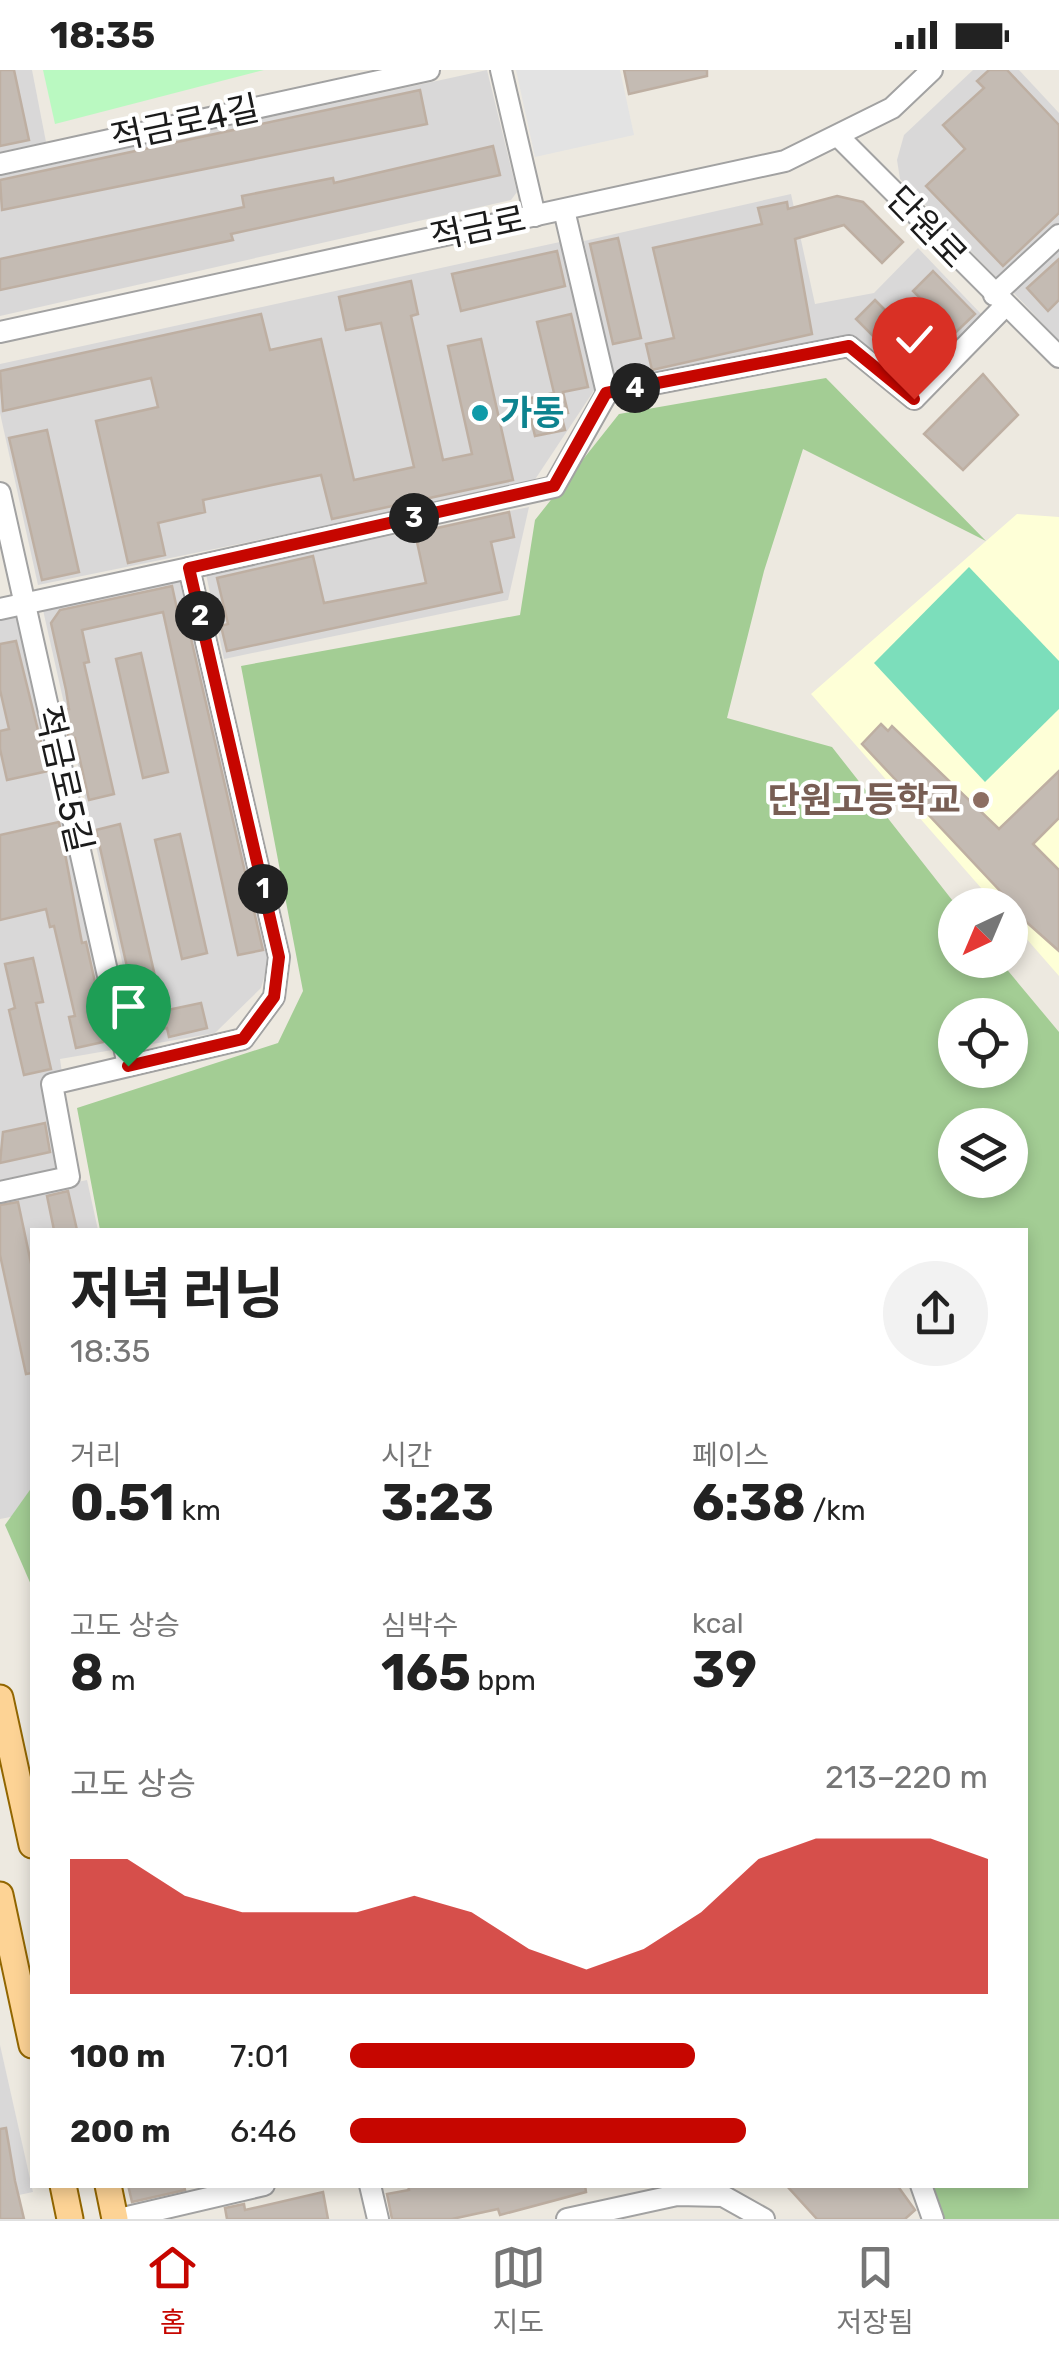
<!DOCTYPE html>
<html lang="ko">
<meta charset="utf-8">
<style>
:root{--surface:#fff;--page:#f2f2f2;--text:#222;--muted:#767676;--line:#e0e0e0;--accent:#c60600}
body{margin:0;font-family:Rubik,"Noto Sans KR",sans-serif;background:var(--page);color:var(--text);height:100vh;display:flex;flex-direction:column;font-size:38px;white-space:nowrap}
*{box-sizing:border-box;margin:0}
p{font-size:32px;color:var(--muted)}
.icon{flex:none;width:55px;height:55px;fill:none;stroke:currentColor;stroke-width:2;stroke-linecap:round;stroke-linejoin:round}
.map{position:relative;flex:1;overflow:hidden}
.sheet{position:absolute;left:30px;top:1158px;width:998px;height:960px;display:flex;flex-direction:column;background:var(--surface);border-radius:0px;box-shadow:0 5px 15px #0003}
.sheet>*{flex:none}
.needle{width:65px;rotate:224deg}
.tools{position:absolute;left:938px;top:818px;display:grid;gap:20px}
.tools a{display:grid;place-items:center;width:90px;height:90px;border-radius:50%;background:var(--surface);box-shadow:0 5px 15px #0003;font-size:50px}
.pin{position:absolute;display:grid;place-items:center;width:85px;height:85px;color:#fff;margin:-102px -42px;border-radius:50% 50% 50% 0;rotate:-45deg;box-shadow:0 0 10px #0007}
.pin .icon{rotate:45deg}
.km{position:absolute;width:50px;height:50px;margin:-25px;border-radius:50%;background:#222;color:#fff;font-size:28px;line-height:50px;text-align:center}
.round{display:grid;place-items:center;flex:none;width:105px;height:105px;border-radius:52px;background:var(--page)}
.head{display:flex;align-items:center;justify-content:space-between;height:170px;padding:0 40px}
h1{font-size:55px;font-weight:700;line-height:75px}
.figures{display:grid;grid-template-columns:repeat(3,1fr);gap:15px;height:170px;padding:10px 40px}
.figures div{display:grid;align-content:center}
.figures b{font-size:50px;font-weight:700}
.figures small{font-size:28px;font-weight:400}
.figures p{font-size:28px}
.chart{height:280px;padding:20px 40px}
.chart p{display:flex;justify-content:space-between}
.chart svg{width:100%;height:180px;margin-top:10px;fill:var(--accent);opacity:.7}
ul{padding:0 40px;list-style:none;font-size:32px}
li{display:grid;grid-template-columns:160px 120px 1fr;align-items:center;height:75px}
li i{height:25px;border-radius:12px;background:var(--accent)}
.status{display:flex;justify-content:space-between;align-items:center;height:70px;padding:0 50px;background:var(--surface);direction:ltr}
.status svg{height:28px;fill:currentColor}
.tab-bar{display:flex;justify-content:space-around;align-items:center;height:140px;border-top:2px solid var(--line);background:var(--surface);font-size:28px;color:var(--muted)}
.tab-bar a{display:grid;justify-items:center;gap:5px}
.tab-bar .current{color:var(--accent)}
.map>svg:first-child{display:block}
</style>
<div class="status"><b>18:35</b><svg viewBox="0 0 49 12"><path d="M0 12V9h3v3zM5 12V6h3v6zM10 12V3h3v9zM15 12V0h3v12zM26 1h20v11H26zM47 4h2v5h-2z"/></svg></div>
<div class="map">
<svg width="1059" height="2149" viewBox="0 0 1059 2149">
<rect width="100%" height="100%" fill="#ede9e0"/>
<g fill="#d9d8d8">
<path d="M0 0H32L46 72 0 82Z"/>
<path d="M487 0 517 122 511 130 0 246V106Z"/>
<path d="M973 0H1019L1059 43V154L999 210 900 109 897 90 904 65Z"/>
<path d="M791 124 815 234 874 223 918 178 983 246 911 317 854 266 614 311 584 171Z"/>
<path d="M560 172 595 319 532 414 38 515 0 343V294Z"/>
<path d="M1059 173V271L1011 220Z"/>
<path d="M529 437 508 530 224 589 206 504Z"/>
<path d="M185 505 271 884 261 918 215 963 141 976 43 540Z"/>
<path d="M24 544 118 979 60 989 62 1003 45 1007 63 1098 0 1110V545Z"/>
<path d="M87 1110 98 1160H32V1428L21 1445 0 1449V1129Z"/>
<path d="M0 1975 33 2122 0 2129Z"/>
</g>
<path fill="#feffd7" d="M1017 444 1059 447V906L1010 850V835H996L811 624Z"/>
<g fill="#a3cd94" fill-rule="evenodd">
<path d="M826 308 986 471 803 379 764 501 727 648 832 677 956 835 955 890H999L1059 962V2149H942L930 2115H1025V1160H100L77 1038 278 973 303 921 241 596 520 545 535 450 619 344ZM955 945H1010V1000H955ZM955 1055H1010V1110H955Z"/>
<path d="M32 1417V1517L5 1455Z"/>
</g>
<path fill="#baf9c1" d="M43 0H264L55 54Z"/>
<path fill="#7cdebb" d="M969 497 1059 591V639L985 712 874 593Z"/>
<path fill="#e3e3e3" d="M516 0H620L634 65 535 87Z"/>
<g fill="#c4bbb3" stroke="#beafa2" stroke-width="2.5">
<path d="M0 0H14L29 70 0 76Z"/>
<path d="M624 0H707V6L629 24Z"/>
<path d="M989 0H1007L1059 55V143L1003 196 926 116 965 79 943 55 984 18 977 11Z"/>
<path d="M420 20 427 54 2 140 0 110Z"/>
<path d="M493 76 500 105 231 164 233 170 0 220V189L244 137 242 126 333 108 334 113Z"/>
<path d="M837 126 863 132 903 172 882 193 844 155 795 169 812 264 652 300 646 274 674 268 653 178 762 154 758 138 787 132 788 139Z"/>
<path d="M618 168 641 268 613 274 590 174Z"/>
<path d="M557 181 565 216 461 241 452 204Z"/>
<path d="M1059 189V230L1048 241 1027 218Z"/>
<path d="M933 201 975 244 955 263 913 221Z"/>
<path d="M411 211 418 244 411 246 443 390 472 384 448 276 481 269 513 410 332 449 321 405 272 415 203 430 205 442 158 453 165 485 128 493 96 351 158 337 151 308 3 341 0 301 261 244 270 280 321 269 354 410 414 397 381 253 346 260 339 227Z"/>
<path d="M875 230 929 284 910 303 856 249Z"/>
<path d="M571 244 588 317 563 322 568 343 561 344 565 360 535 366 526 329 554 323 537 252Z"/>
<path d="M983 304 1018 345 963 400 924 364Z"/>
<path d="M47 360 79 502 42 510 9 368Z"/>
<path d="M509 442 514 467 491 472 502 522 227 581 221 556 228 554 217 508 313 486 324 533 426 513 415 463Z"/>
<path d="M172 516 177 539 184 538 263 880 238 885 163 542 82 560 89 592 84 593 114 724 89 730 75 668 69 669 63 640 69 639 66 620 51 553 60 540Z"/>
<path d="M16 571 48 701 7 710 0 679V661L9 659 0 620V574Z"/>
<path d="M141 583 168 702 143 708 116 589Z"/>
<path d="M881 654 888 661 892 656 999 759 1059 701V748L1033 774 1059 800V881L1014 841 1017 839 862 674Z"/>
<path d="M59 752 82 873 86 872 101 939 96 941 103 972 76 978 69 947 75 946 54 856 50 857 46 839 0 850V765Z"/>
<path d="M120 754 163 941 201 933 207 958 169 967 167 958 142 963 96 760Z"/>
<path d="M180 764 207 883 182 889 155 770Z"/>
<path d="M33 888 43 932 36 933 51 999 24 1005 9 940 15 938 5 894Z"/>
<path d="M45 1053 50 1082 0 1093 3 1062Z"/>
<path d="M68 1121 77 1160H54L47 1126Z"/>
<path d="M18 1132 32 1198V1303L26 1304 0 1185V1135Z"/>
<path d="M6 2058 15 2111 24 2149H0V2059Z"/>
<path d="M128 2115H184L185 2120 132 2132Z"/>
<path d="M408 2115H585L586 2122 500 2145 498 2139 452 2149H392L387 2124 409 2120Z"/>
<path d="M786 2115H897L915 2140 905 2149H817Z"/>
<path d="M323 2122 328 2149H227L225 2138 244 2134 245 2140Z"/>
</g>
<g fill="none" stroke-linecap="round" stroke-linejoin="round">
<defs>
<g id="minor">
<path d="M501 0 535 146"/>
<path d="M839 67 1059 287"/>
<path d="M0 94 429 0"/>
<path d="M564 140 607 323"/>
<path d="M994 225 1059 165"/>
<path d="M0 262 785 91 892 38 932 0"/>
<path d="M0 423 128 995"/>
<path d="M0 539 189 498"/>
<path d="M0 1122 69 1107 52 1014 243 969 274 927 279 887 189 498 554 417 607 323 849 276 914 329 1005 236"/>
<path d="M370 2115 378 2149"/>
<path d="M921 2115 933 2149"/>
<path d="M119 2149 264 2115"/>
<path d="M567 2149 677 2125 723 2126 764 2149"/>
</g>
<g id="major">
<path d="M0 1628 32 1775"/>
<path d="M0 1825 32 1975"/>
<path d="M63 2115 70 2149"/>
<path d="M108 2115 115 2149"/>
</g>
</defs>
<use href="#minor" stroke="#a2a2a2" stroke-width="24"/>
<use href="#major" stroke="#926600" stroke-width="29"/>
<use href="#minor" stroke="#fff" stroke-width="20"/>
<use href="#major" stroke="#fdd395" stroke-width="25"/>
</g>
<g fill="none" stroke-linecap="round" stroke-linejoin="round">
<defs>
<path id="route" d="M128 996 243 969 274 927 279 887 189 498 554 416 606 323 849 276 914 329"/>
</defs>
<use href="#route" stroke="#fff" stroke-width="20"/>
<use href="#route" stroke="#c60600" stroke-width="12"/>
</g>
<circle fill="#0f9aa8" stroke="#fff" stroke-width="4" cx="480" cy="343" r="10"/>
<circle fill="#8d6e63" stroke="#fff" stroke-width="4" cx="981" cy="730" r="10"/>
<g text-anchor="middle" stroke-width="8" stroke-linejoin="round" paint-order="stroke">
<g font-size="35" fill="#1b1b1b" stroke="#fff">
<text transform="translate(185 53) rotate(-12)" y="12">적금로4길</text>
<text transform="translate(927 157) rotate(46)" y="12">단원로</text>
<text transform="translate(478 158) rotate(-12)" y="12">적금로</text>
<text transform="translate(64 709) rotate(77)" y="12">적금로5길</text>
</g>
<g font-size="35" font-weight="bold" fill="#0d838f" stroke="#fff" text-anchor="start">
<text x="500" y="355">가동</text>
</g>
<g font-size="35" font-weight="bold" fill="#785e54" stroke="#fff" text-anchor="end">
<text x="961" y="742">단원고등학교</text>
</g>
</g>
</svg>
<div class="tools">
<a><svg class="needle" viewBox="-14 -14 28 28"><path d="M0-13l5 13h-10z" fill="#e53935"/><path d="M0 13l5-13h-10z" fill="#767676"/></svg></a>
<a><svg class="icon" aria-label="locate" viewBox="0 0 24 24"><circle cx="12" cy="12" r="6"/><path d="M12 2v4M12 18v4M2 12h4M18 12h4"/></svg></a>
<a><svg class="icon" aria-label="layers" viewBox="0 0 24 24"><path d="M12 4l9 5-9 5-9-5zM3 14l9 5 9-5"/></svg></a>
</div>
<div class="pin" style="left:128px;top:996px;background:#1e9e55"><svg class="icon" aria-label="arrive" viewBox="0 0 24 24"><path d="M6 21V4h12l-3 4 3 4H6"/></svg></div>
<div class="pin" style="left:914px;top:329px;background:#d93025"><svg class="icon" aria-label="check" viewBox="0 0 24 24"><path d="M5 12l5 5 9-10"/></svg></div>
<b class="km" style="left:263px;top:819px">1</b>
<b class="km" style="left:200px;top:546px">2</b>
<b class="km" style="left:414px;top:448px">3</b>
<b class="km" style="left:635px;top:318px">4</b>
<section class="sheet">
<div class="head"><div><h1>저녁 러닝</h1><p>18:35</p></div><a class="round"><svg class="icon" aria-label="share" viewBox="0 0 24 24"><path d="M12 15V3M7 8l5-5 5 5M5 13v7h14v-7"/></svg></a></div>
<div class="figures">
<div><p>거리</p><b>0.51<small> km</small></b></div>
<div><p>시간</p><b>3:23</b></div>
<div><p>페이스</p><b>6:38<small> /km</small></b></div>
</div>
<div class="figures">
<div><p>고도 상승</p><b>8<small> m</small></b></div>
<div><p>심박수</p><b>165<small> bpm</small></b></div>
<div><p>kcal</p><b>39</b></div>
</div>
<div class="chart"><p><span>고도 상승</span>213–220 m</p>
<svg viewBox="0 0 160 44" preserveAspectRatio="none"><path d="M0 44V11L10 11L20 20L30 24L40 24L50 24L60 20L70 24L80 33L90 38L100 33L110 24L120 11L130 6L140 6L150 6L160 11V44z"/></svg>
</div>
<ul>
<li><b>100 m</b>7:01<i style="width:54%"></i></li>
<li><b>200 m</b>6:46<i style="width:62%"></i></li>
</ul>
</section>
</div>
<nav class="tab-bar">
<a class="current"><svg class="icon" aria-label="home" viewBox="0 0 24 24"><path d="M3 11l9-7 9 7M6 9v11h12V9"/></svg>홈</a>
<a><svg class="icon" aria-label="map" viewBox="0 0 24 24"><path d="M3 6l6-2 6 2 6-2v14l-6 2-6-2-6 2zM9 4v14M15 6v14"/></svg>지도</a>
<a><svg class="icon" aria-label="saved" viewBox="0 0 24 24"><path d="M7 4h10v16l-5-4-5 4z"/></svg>저장됨</a>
</nav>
